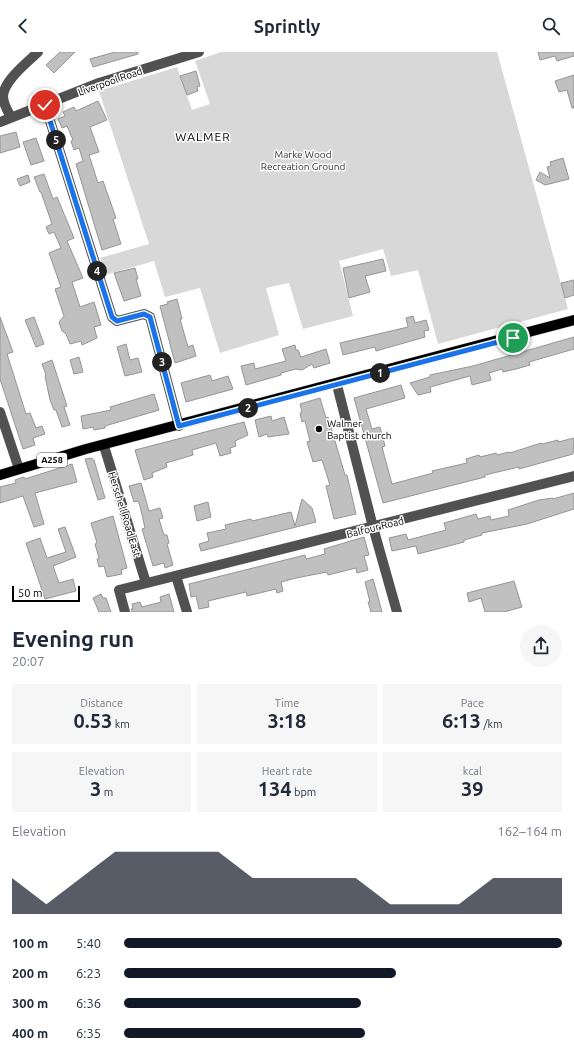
<!DOCTYPE html>
<meta charset="utf-8">
<style>
:root{--surface:#fff;--page:#f6f6f7;--text:#1f2937;--muted:#747a83;--accent:#111827}
body{margin:0;font-family:Ubuntu,sans-serif;background:var(--page);color:var(--text);height:100vh;display:flex;flex-direction:column;font-size:15px;white-space:nowrap}
*{box-sizing:border-box;margin:0}
p{font-size:13px;color:var(--muted)}
.icon{flex:none;width:22px;height:22px;fill:none;stroke:currentColor;stroke-width:2;stroke-linecap:round;stroke-linejoin:round}
.map{position:relative;height:560px;overflow:hidden}
.panel{display:flex;flex-direction:column;background:var(--surface);flex:1}
.panel>*{flex:none}
.scale{position:absolute;left:12px;bottom:10px;width:68px;box-sizing:border-box;padding-left:4px;border:2px solid #000;border-top:0;font-size:11px;line-height:14px;white-space:nowrap;color:#000;-webkit-text-stroke:3px #fff;paint-order:stroke}
.pin{position:absolute;display:grid;place-items:center;width:34px;height:34px;color:#fff;margin:-17px;border:2px solid #fff;border-radius:50%;box-shadow:0 1px 4px #0007}
.km{position:absolute;width:20px;height:20px;margin:-10px;border-radius:50%;background:#222;color:#fff;font-size:11px;line-height:20px;text-align:center}
.round{display:grid;place-items:center;flex:none;width:42px;height:42px;border-radius:21px;background:var(--page)}
.overview{display:flex;align-items:center;justify-content:space-between;height:68px;padding:0 12px}
h1{font-size:22px;font-weight:700;line-height:30px}
.metrics{display:grid;grid-template-columns:repeat(3,1fr);gap:6px;height:68px;padding:4px 12px}
.metrics div{display:grid;align-content:center;border-radius:0px;background:var(--page);text-align:center}
.metrics b{font-size:20px;font-weight:700}
.metrics small{font-size:11px;font-weight:400}
.metrics p{font-size:11px}
.chart{height:112px;padding:8px 12px}
.chart p{display:flex;justify-content:space-between}
.chart svg{width:100%;height:72px;margin-top:4px;fill:var(--accent);opacity:.7}
ul{padding:0 12px;list-style:none;font-size:13px}
li{display:grid;grid-template-columns:64px 48px 1fr;align-items:center;height:30px}
li i{height:10px;border-radius:5px;background:var(--accent)}
header{display:flex;justify-content:space-between;align-items:center;height:52px;padding:0 12px;background:var(--surface);font-size:18px;font-weight:700}
.map>svg:first-child{display:block}
</style>
<header><svg class="icon" aria-label="back" viewBox="0 0 24 24"><path d="M15 5l-7 7 7 7"/></svg>Sprintly<svg class="icon" aria-label="search" viewBox="0 0 24 24"><circle cx="10" cy="10" r="6"/><path d="M15 15l6 6"/></svg></header>
<div class="map">
<svg width="574" height="560" viewBox="0 0 574 560">
<rect width="100%" height="100%" fill="#fff"/>
<path fill="#d8d8d8" d="M221 0H497L568 257 438 292 418 218 391 224 383 197 339 209 353 264 303 277 289 231 266 236 279 283 220 301 200 236 165 245 154 209 105 223 100 206 149 192 99 39 177 15 192 58 210 52 195 9Z"/>
<g fill="#c0c0c0" stroke="#959595">
<path d="M60 0H75L54 21 46 13Z"/>
<path d="M115 0H138V2L93 15 90 7Z"/>
<path d="M538 0H574V4L557 9 555 4 540 8Z"/>
<path d="M196 19 200 34 197 35 198 39 187 43 180 24Z"/>
<path d="M574 23V56H572L567 38 559 40 555 29Z"/>
<path d="M98 49 107 68 90 75 99 100 89 103 98 131 103 129 116 166 113 167 121 192 102 198 76 112 83 109 79 96 74 98 71 89 73 88 67 74 62 76 58 67 65 64 63 60 74 55 76 59Z"/>
<path d="M16 80 20 95 0 101V84Z"/>
<path d="M36 86 44 109 31 113 23 90Z"/>
<path d="M563 106 569 127 545 133 536 128 540 120 550 126 547 115 551 114 550 110Z"/>
<path d="M44 122 53 147 57 145 74 186 67 189 83 226 72 230 80 255 94 250 101 273 94 275 97 286 82 293 81 289 70 292 66 282 62 279 59 270 64 264 55 237 61 235 49 201 61 196 54 180 49 182 46 175 52 172 41 140H40L34 125Z"/>
<path d="M28 123 30 130 20 134 17 127Z"/>
<path d="M383 207 386 219 365 224 370 240 349 246 343 216Z"/>
<path d="M135 216 138 227H136L141 244 124 249 114 221Z"/>
<path d="M574 228V243L565 246 561 231Z"/>
<path d="M177 247 182 267H180L188 295 193 293 196 304 175 311 160 254 168 252 167 250Z"/>
<path d="M413 264 415 271 426 268 429 278 424 279 425 285 376 299 375 295 343 303 340 291 408 275 406 266Z"/>
<path d="M0 265 13 300 7 302 26 362 30 361 36 376 42 374 45 382 33 386 35 393 23 397 0 327Z"/>
<path d="M34 265 44 292 36 295 25 268Z"/>
<path d="M574 285V297L529 310 530 313 516 317 503 320 502 317 489 321 491 328 472 333 470 324 430 335 431 340 418 343 410 331 430 325V323L473 314Z"/>
<path d="M126 292 130 308 138 306 142 320 125 324 117 295Z"/>
<path d="M295 293 296 298H298L301 305 326 297 330 311 314 316 312 312 302 318 296 317 281 321V323L246 333 241 314 254 311 255 317 286 309 282 297Z"/>
<path d="M79 305 83 320 74 322 70 308Z"/>
<path d="M52 308 67 354 64 355 70 373 62 375 56 358H54L50 348 45 324 46 323 42 312Z"/>
<path d="M210 323 212 329 228 324 233 337 186 350 181 331Z"/>
<path d="M401 333 405 346 366 357 372 377 380 375 385 394 382 395 392 432 433 421 432 419 467 411 466 407 479 403 480 405 496 401 497 403 509 400 510 401 541 391 542 392 558 388V390L574 386 573 402 519 417V415L485 423V425L383 451 354 346Z"/>
<path d="M154 342 159 358 105 374V376L94 378 93 375 83 377 81 364 111 358 110 355Z"/>
<path d="M320 346 326 366 328 365 345 423H347L356 462 334 467 326 434 330 433 322 408 313 410 307 390 310 389 305 369 302 370 300 361 302 360 300 352Z"/>
<path d="M271 364 272 369 284 365 289 382 268 385 267 382 259 385 255 368Z"/>
<path d="M244 370 248 383 235 389 236 394 230 396 231 401 220 404 216 391 192 398 193 403 166 411 167 415 152 421 153 425 144 428 135 398Z"/>
<path d="M91 406 94 408 105 446 98 448 85 407Z"/>
<path d="M72 412 77 430 35 441 44 472 34 475 23 444 0 451V435L16 431 15 428 24 425 25 427Z"/>
<path d="M141 431 149 459 160 456 163 466 159 467 164 483H167L169 491 167 492 173 513 165 516 164 511 153 514 142 477 145 476 140 454 138 449 134 450 129 434Z"/>
<path d="M574 441V457L527 472 482 481V483L464 488V490L418 502 416 494 392 499 389 486 406 482 408 488 446 478 444 471 476 462 478 467 490 464 491 468 509 464 508 458 539 448 553 446V447Z"/>
<path d="M302 447 312 456 316 470 201 499 199 492 209 489 207 481 226 477 225 473 251 467 252 469 291 460 295 474Z"/>
<path d="M208 450 211 465 197 469 194 454Z"/>
<path d="M113 464 127 516 121 518 122 522 107 525 104 514 99 515 97 507 99 506 95 492 97 491 91 471Z"/>
<path d="M65 475 76 505 53 514 59 531 73 527 76 539 45 547 26 491 40 486 47 506 66 500 58 477Z"/>
<path d="M364 485 369 503 364 504 368 518 357 521 356 516 328 523 327 520 296 526 281 530 283 539 277 541 276 537 247 544 246 540 208 549 209 555 199 557 196 544 191 545 189 532 305 503 306 507 325 502 324 497Z"/>
<path d="M373 527 378 545 382 560H371L368 550H370L365 530Z"/>
<path d="M514 529 522 555 504 560H485L481 546 469 550 467 541Z"/>
<path d="M101 542 103 546H106L111 560H99L93 546Z"/>
<path d="M169 542 174 560H132L131 557H133L132 552 140 550 142 555 161 550 160 545Z"/>
</g>
<g fill="none" stroke-linecap="round" stroke-linejoin="round">
<defs>
<path id="major" d="M0 423 86 397 574 268"/>
</defs>
<use href="#major" stroke="#dbdbdb" stroke-width="11"/>
<g stroke="#515151" stroke-width="10">
<path d="M45 53 112 265 117 269 144 262 150 265 179 374"/>
<path d="M11 65C8 60 3 51 3 44 4 28 28 10 38 0"/>
<path d="M0 70 99 31 199 0"/>
<path d="M337 333 373 475 397 560"/>
<path d="M0 360 19 417"/>
<path d="M104 394 146 531"/>
<path d="M176 524 187 560"/>
<path d="M125 560 119 538 574 424"/>
</g>
<use href="#major" stroke="#000" stroke-width="10"/>
</g>
<g fill="none" stroke-linecap="round" stroke-linejoin="round">
<defs>
<path id="route" d="M45 53 112 265 117 269 144 262 150 265 179 374 513 286"/>
</defs>
<use href="#route" stroke="#fff" stroke-width="8"/>
<use href="#route" stroke="#1a73e8" stroke-width="5"/>
</g>
<circle fill="#000" stroke="#fff" stroke-width="1.5" cx="319" cy="377" r="4"/>
<g text-anchor="middle" stroke-width="3" stroke-linejoin="round" paint-order="stroke">
<rect fill="#fff" stroke="#4c4c4c" stroke-width="1" x="37" y="401" width="30" height="14" rx="3"/>
<g font-size="9" font-weight="bold" fill="#000">
<text x="52" y="411">A258</text>
</g>
<g font-size="10" fill="#000" stroke="#fff">
<text transform="translate(110 29) rotate(-19)" y="4">Liverpool Road</text>
<text transform="translate(125 462) rotate(73)" y="4">Herschell Road East</text>
<text transform="translate(375 475) rotate(-14)" y="4">Balfour Road</text>
</g>
<g font-size="10" fill="#2f2f2f" stroke="#fff">
<text x="303" y="106">Marke Wood<tspan x="303" dy="12">Recreation Ground</tspan></text>
</g>
<g font-size="10" fill="#000" stroke="#fff" text-anchor="start">
<text x="327" y="375">Walmer<tspan x="327" dy="12">Baptist church</tspan></text>
</g>
<g font-size="12" letter-spacing="1" fill="#000" stroke="#fff">
<text x="203" y="89">WALMER</text>
</g>
</g>
</svg>
<div class="scale">50 m</div>
<div class="pin" style="left:513px;top:286px;background:#1e9e55"><svg class="icon" aria-label="arrive" viewBox="0 0 24 24"><path d="M6 21V4h12l-3 4 3 4H6"/></svg></div>
<div class="pin" style="left:45px;top:53px;background:#d93025"><svg class="icon" aria-label="check" viewBox="0 0 24 24"><path d="M5 12l5 5 9-10"/></svg></div>
<b class="km" style="left:380px;top:321px">1</b>
<b class="km" style="left:248px;top:356px">2</b>
<b class="km" style="left:162px;top:310px">3</b>
<b class="km" style="left:97px;top:219px">4</b>
<b class="km" style="left:56px;top:88px">5</b>
</div>
<section class="panel">
<div class="overview"><div><h1>Evening run</h1><p>20:07</p></div><a class="round"><svg class="icon" aria-label="share" viewBox="0 0 24 24"><path d="M12 15V3M7 8l5-5 5 5M5 13v7h14v-7"/></svg></a></div>
<div class="metrics">
<div><p>Distance</p><b>0.53<small> km</small></b></div>
<div><p>Time</p><b>3:18</b></div>
<div><p>Pace</p><b>6:13<small> /km</small></b></div>
</div>
<div class="metrics">
<div><p>Elevation</p><b>3<small> m</small></b></div>
<div><p>Heart rate</p><b>134<small> bpm</small></b></div>
<div><p>kcal</p><b>39</b></div>
</div>
<div class="chart"><p><span>Elevation</span>162–164 m</p>
<svg viewBox="0 0 160 44" preserveAspectRatio="none"><path d="M0 44V22L10 38L20 22L30 6L40 6L50 6L60 6L70 22L80 22L90 22L100 22L110 38L120 38L130 38L140 22L150 22L160 22V44z"/></svg>
</div>
<ul>
<li><b>100 m</b>5:40<i style="width:100%"></i></li>
<li><b>200 m</b>6:23<i style="width:62%"></i></li>
<li><b>300 m</b>6:36<i style="width:54%"></i></li>
<li><b>400 m</b>6:35<i style="width:55%"></i></li>
</ul>
</section>
